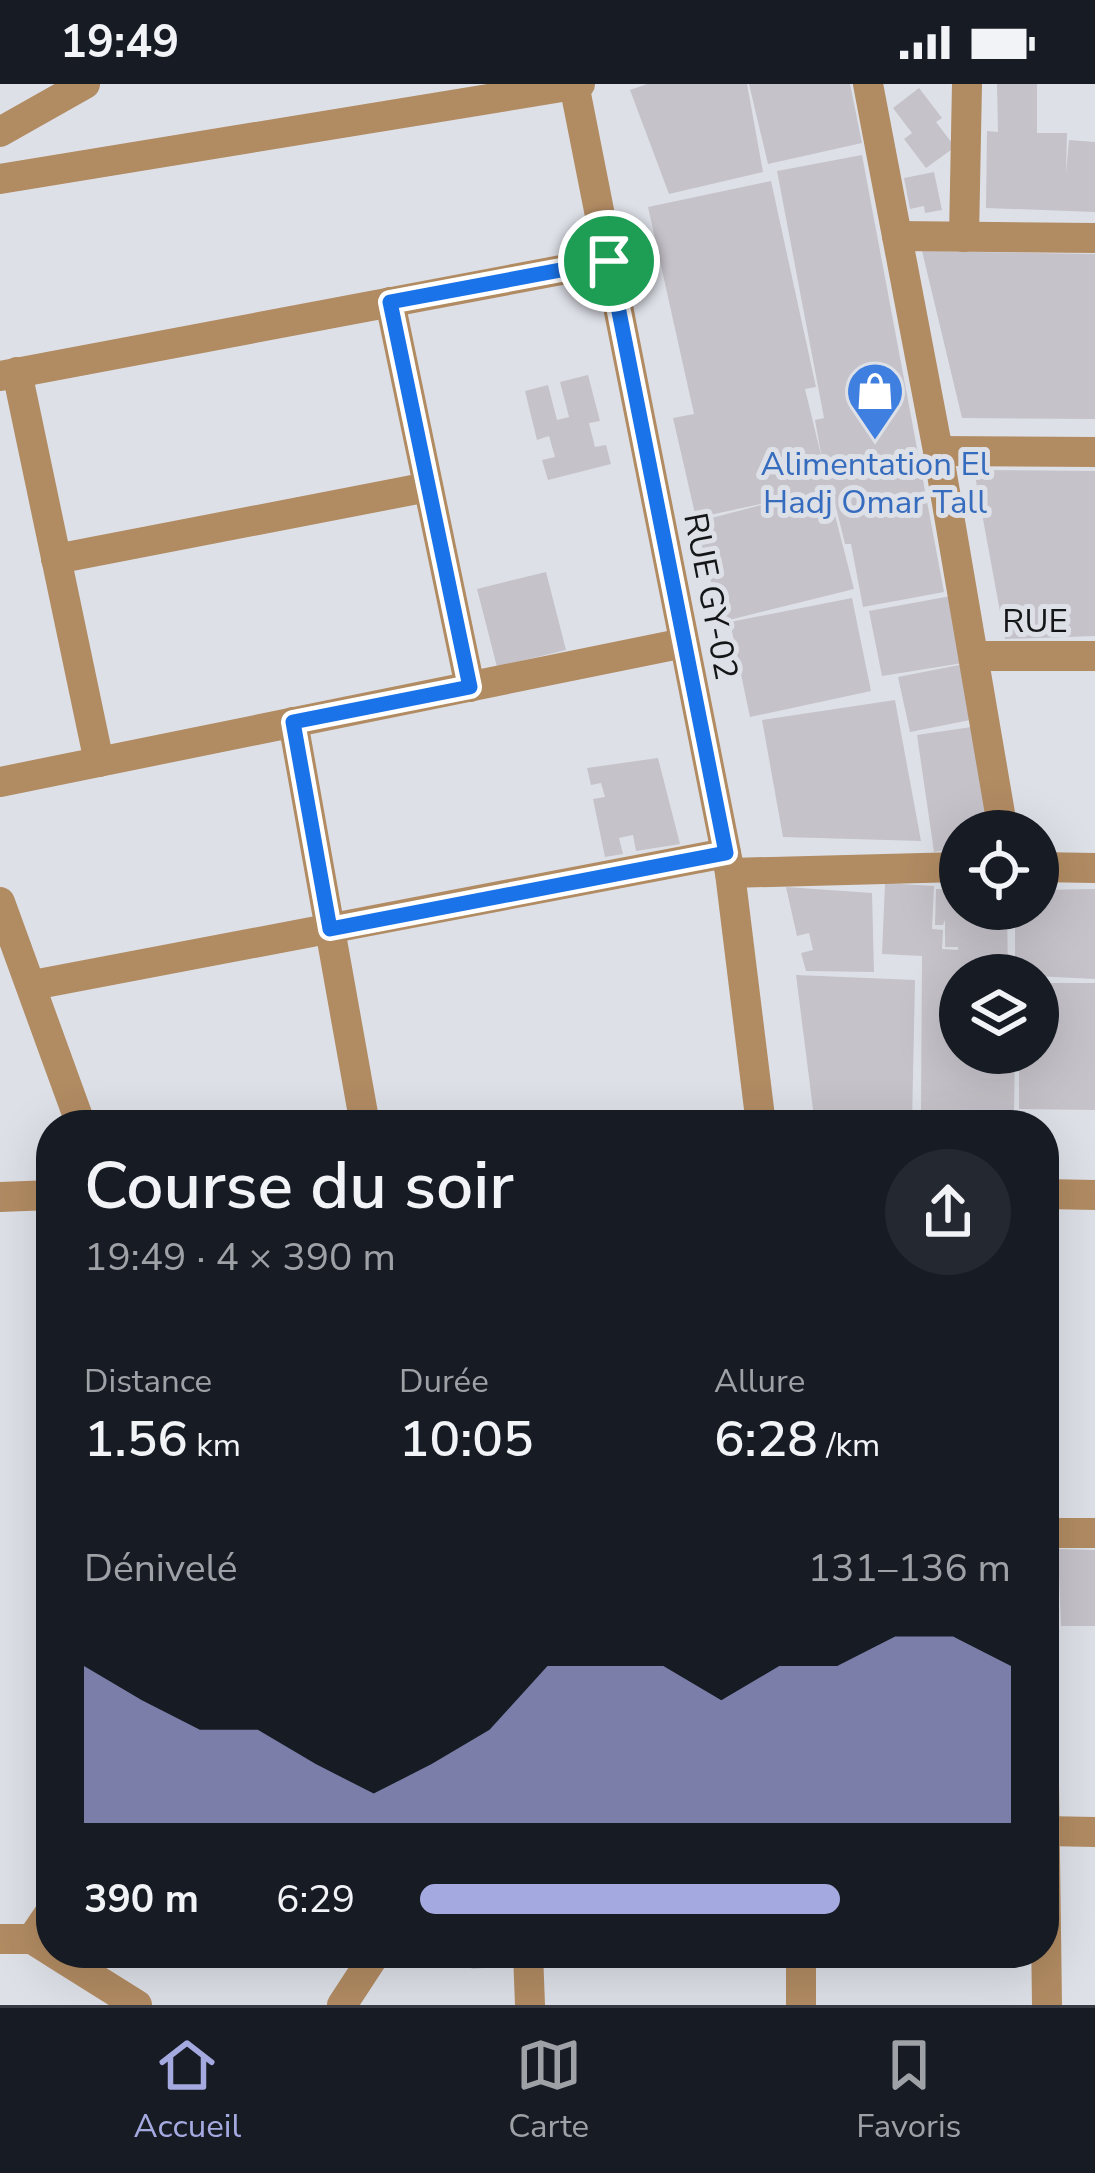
<!DOCTYPE html>
<html lang="fr">
<meta charset="utf-8">
<style>
:root{--surface:#171b24;--page:#242831;--text:#f1f3f6;--muted:#9ea1a6;--line:#363941;--accent:#a4a9e0}
body{margin:0;font-family:"Nunito Sans",sans-serif;background:var(--page);color:var(--text);height:100vh;display:flex;flex-direction:column;font-size:45px;white-space:nowrap}
*{box-sizing:border-box;margin:0}
p{font-size:39px;color:var(--muted)}
.icon{flex:none;width:66px;height:66px;fill:none;stroke:currentColor;stroke-width:2;stroke-linecap:round;stroke-linejoin:round}
.map{position:relative;flex:1;overflow:hidden}
.drawer{position:absolute;left:36px;top:1026px;width:1023px;height:858px;display:flex;flex-direction:column;background:var(--surface);border-radius:48px;box-shadow:0 12px 48px #0002}
.drawer>*{flex:none}
.tools{position:absolute;left:939px;top:726px;display:grid;gap:24px}
.tools a{display:grid;place-items:center;width:120px;height:120px;border-radius:50%;background:var(--surface);box-shadow:0 12px 48px #0002;font-size:60px}
.pin{position:absolute;display:grid;place-items:center;width:102px;height:102px;color:#fff;margin:-51px;border:6px solid #fff;border-radius:50%;box-shadow:0 3px 12px #0007}
.round{display:grid;place-items:center;flex:none;width:126px;height:126px;border-radius:63px;background:var(--page)}
.summary{display:flex;align-items:center;justify-content:space-between;height:204px;padding:0 48px}
h1{font-size:66px;font-weight:600;line-height:90px}
.figures{display:grid;grid-template-columns:repeat(3,1fr);gap:18px;height:204px;padding:12px 48px}
.figures div{display:grid;align-content:center}
.figures b{font-size:51px;font-weight:600}
.figures small{font-size:33px;font-weight:400}
.figures p{font-size:33px}
.chart{height:336px;padding:24px 48px}
.chart p{display:flex;justify-content:space-between}
.chart svg{width:100%;height:216px;margin-top:12px;fill:var(--accent);opacity:.7}
ul{padding:0 48px;list-style:none;font-size:39px}
li{display:grid;grid-template-columns:192px 144px 1fr;align-items:center;height:90px}
li i{height:30px;border-radius:15px;background:var(--accent)}
.status{display:flex;justify-content:space-between;align-items:center;height:84px;padding:0 60px;background:var(--surface);direction:ltr}
.status svg{height:33px;fill:currentColor}
.tabs{display:flex;justify-content:space-around;align-items:center;height:168px;border-top:3px solid var(--line);background:var(--surface);font-size:33px;color:var(--muted)}
.tabs a{display:grid;justify-items:center;gap:6px}
.tabs .active{color:var(--accent)}
.map>svg:first-child{display:block}
</style>
<div class="status"><b>19:49</b><svg viewBox="0 0 49 12"><path d="M0 12V9h3v3zM5 12V6h3v6zM10 12V3h3v9zM15 12V0h3v12zM26 1h20v11H26zM47 4h2v5h-2z"/></svg></div>
<div class="map">
<svg width="1095" height="1921" viewBox="0 0 1095 1921">
<rect width="100%" height="100%" fill="#dee0e8"/>
<g fill="#c5c2c9">
<path d="M647 0H747L763 88 669 110 630 6Z"/>
<path d="M749 0H850L862 59 768 80Z"/>
<path d="M997 0H1037V49H1067L1066 90 1069 56 1095 58V128L986 124 987 47 998 48Z"/>
<path d="M919 4 942 34 936 38 955 63 926 84 904 55 912 49 893 24Z"/>
<path d="M862 71 944 508 863 523 851 460H845L831 403 828 404 854 505 721 538 696 438 784 415 696 434 673 334 694 330 648 123 771 97 816 303 805 305 822 375 815 336 824 334 777 87Z"/>
<path d="M934 88 942 126 925 129 924 122 910 125 904 94Z"/>
<path d="M922 167 1095 170V335L962 334Z"/>
<path d="M588 291 600 337 589 339 595 363 606 361 611 380 548 396 542 376 555 373 549 352 537 356 525 307 548 301 557 336 569 333 560 298Z"/>
<path d="M974 386 1095 387V552L1005 555Z"/>
<path d="M546 488 566 566 497 583 477 505Z"/>
<path d="M951 512 963 579 882 592 869 527Z"/>
<path d="M852 514 871 607 750 633 730 538Z"/>
<path d="M964 580 975 635 910 648 898 593Z"/>
<path d="M895 616 921 757 783 753 762 636Z"/>
<path d="M978 642 993 747H960V764L934 768 917 651Z"/>
<path d="M658 674 680 760 636 767 633 751 619 754 623 770 605 773 593 715 605 713 601 699 591 701 587 684Z"/>
<path d="M885 799 934 802 932 845 943 846 942 865 958 866V863H945V836L943 841H935L936 805H960V825H1007L1008 891H960V969H1015L1014 1027 921 1026 922 872 882 870Z"/>
<path d="M786 803 872 809 874 888 806 887 801 869 813 866 809 849 797 852Z"/>
<path d="M1095 805V895L1015 891V825H1038V806Z"/>
<path d="M796 891 915 896 912 1041H815Z"/>
<path d="M1038 899H1095V1026L1019 1025V969H1038Z"/>
<path d="M1058 1465 1095 1466V1542H1061Z"/>
<path d="M459 1869H510L511 1882 472 1885Z"/>
</g>
<g fill="none" stroke-linecap="round" stroke-linejoin="round">
<g stroke="#b18b62" stroke-width="30">
<path d="M574 0 730 789 761 1041"/>
<path d="M868 0 938 367 1003 747"/>
<path d="M0 48 85 0"/>
<path d="M0 95 580 0"/>
<path d="M897 152 1095 154"/>
<path d="M964 153 967 0"/>
<path d="M390 218 470 603"/>
<path d="M17 288 99 678"/>
<path d="M0 292 609 177"/>
<path d="M938 367 1095 368"/>
<path d="M56 475 428 403"/>
<path d="M975 572H1095"/>
<path d="M293 638 365 1041"/>
<path d="M0 698 684 559"/>
<path d="M1038 783 1095 784"/>
<path d="M730 789 960 783"/>
<path d="M0 818 81 1041"/>
<path d="M33 901 726 769"/>
<path d="M1044 1449H1095"/>
<path d="M1044 1699 1047 1921"/>
<path d="M1045 1747 1095 1748"/>
<path d="M0 1855H32L51 1867"/>
<path d="M32 1855 51 1827"/>
<path d="M54 1869 137 1921"/>
<path d="M528 1869 530 1921"/>
<path d="M342 1921 376 1869"/>
<path d="M801 1921V1869"/>
</g>
<g stroke="#b18b62" stroke-width="30">
<path d="M1044 1110 1095 1111"/>
<path d="M0 1113 51 1111"/>
</g>
</g>
<g fill="none" stroke-linecap="round" stroke-linejoin="round">
<defs>
<path id="route" d="M609 177 726 769 330 845 293 638 470 603 390 218Z"/>
</defs>
<use href="#route" stroke="#fff" stroke-width="24"/>
<use href="#route" stroke="#1a73e8" stroke-width="15"/>
</g>
<defs>
<symbol id="shop-pin" viewBox="-11 -11 22 30"><path d="M0 17L-7.5 6A9.5 9.5 0 1 1 7.5 6Z" fill="#3f7fe0" stroke="#dee0e8"/><path d="M-5-2.5h2.3a2.7 3.5 0 0 1 5.4 0H5L5.5 6h-11ZM-1.5-2.5h3a1.5 2.3 0 0 0-3 0Z" fill="#fff"/></symbol>
</defs>
<g fill-rule="evenodd">
<use href="#shop-pin" x="842" y="274" width="66" height="90"/>
</g>
<g text-anchor="middle" stroke-width="10" stroke-linejoin="round" paint-order="stroke">
<g font-size="33" fill="#366cbe" stroke="#dee0e8">
<text x="875" y="391">Alimentation El<tspan x="875" dy="38">Hadj Omar Tall</tspan></text>
</g>
<g font-size="33" fill="#141517" stroke="#dee0e8">
<text transform="translate(712 512) rotate(79)" y="12">RUE GY-02</text>
<text x="1035" y="548">RUE</text>
</g>
</g>
</svg>
<div class="tools">
<a><svg class="icon" aria-label="locate" viewBox="0 0 24 24"><circle cx="12" cy="12" r="6"/><path d="M12 2v4M12 18v4M2 12h4M18 12h4"/></svg></a>
<a><svg class="icon" aria-label="layers" viewBox="0 0 24 24"><path d="M12 4l9 5-9 5-9-5zM3 14l9 5 9-5"/></svg></a>
</div>
<div class="pin" style="left:609px;top:177px;background:#1e9e55"><svg class="icon" aria-label="arrive" viewBox="0 0 24 24"><path d="M6 21V4h12l-3 4 3 4H6"/></svg></div>
<section class="drawer">
<div class="summary"><div><h1>Course du soir</h1><p>19:49 · 4 × 390 m</p></div><a class="round"><svg class="icon" aria-label="share" viewBox="0 0 24 24"><path d="M12 15V3M7 8l5-5 5 5M5 13v7h14v-7"/></svg></a></div>
<div class="figures">
<div><p>Distance</p><b>1.56<small> km</small></b></div>
<div><p>Durée</p><b>10:05</b></div>
<div><p>Allure</p><b>6:28<small> /km</small></b></div>
</div>
<div class="chart"><p><span>Dénivelé</span>131–136 m</p>
<svg viewBox="0 0 160 44" preserveAspectRatio="none"><path d="M0 44V12L10 19L20 25L30 25L40 32L50 38L60 32L70 25L80 12L90 12L100 12L110 19L120 12L130 12L140 6L150 6L160 12V44z"/></svg>
</div>
<ul>
<li><b>390 m</b>6:29<i style="width:71%"></i></li>
</ul>
</section>
</div>
<nav class="tabs">
<a class="active"><svg class="icon" aria-label="home" viewBox="0 0 24 24"><path d="M3 11l9-7 9 7M6 9v11h12V9"/></svg>Accueil</a>
<a><svg class="icon" aria-label="map" viewBox="0 0 24 24"><path d="M3 6l6-2 6 2 6-2v14l-6 2-6-2-6 2zM9 4v14M15 6v14"/></svg>Carte</a>
<a><svg class="icon" aria-label="saved" viewBox="0 0 24 24"><path d="M7 4h10v16l-5-4-5 4z"/></svg>Favoris</a>
</nav>
